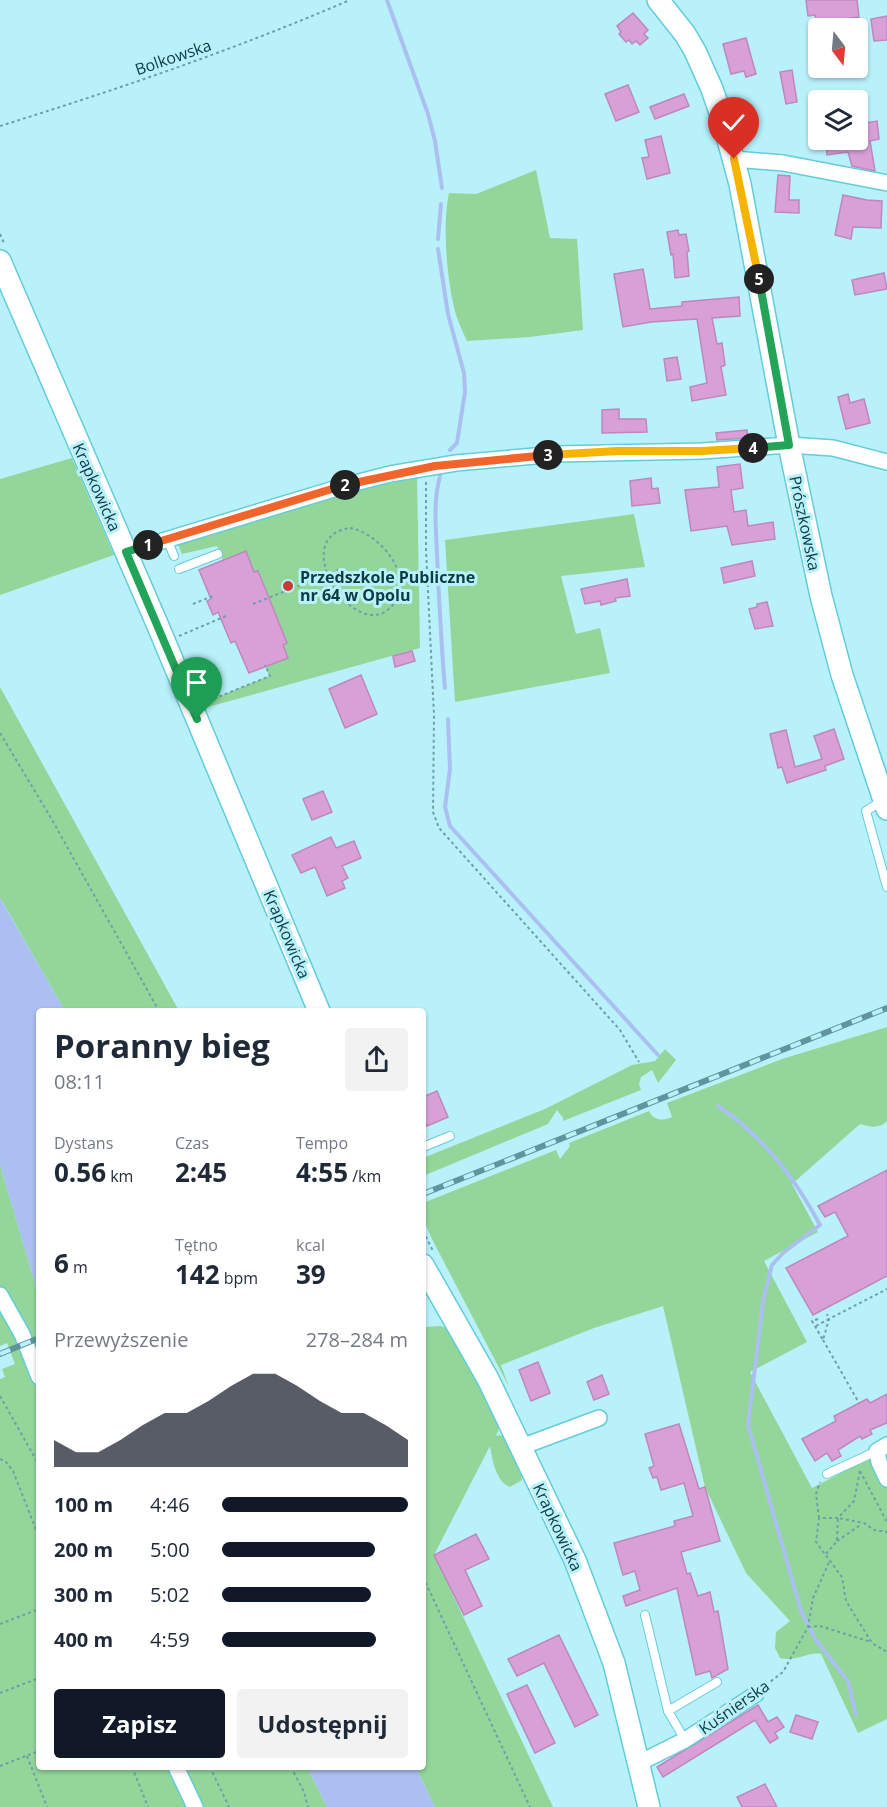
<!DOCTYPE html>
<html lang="pl">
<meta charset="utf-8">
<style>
:root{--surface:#fff;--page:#f2f2f3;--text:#1f2937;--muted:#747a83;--accent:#111827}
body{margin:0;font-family:"Open Sans",sans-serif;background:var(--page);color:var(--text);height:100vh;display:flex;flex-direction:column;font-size:22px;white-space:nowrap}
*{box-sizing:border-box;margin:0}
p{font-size:20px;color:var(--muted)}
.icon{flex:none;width:33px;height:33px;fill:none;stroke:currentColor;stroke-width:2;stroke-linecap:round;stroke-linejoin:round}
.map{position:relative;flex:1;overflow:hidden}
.side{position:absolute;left:36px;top:1008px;width:390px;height:762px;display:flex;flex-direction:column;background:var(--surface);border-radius:6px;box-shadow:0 2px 4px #0004}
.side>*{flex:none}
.needle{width:39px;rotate:164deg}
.controls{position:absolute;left:808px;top:18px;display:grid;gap:12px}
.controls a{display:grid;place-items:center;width:60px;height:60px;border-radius:6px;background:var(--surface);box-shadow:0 2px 4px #0004;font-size:30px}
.pin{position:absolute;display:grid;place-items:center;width:51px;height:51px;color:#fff;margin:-62px -26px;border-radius:50% 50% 50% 0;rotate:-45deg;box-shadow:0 0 6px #0007}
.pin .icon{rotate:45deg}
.km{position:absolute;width:30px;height:30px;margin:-15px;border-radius:50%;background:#222;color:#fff;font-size:16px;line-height:30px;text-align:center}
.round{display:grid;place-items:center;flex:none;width:63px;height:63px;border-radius:6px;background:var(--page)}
.head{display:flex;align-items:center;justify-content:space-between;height:102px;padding:0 18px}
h1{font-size:33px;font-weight:700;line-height:45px}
.metrics{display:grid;grid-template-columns:repeat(3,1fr);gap:9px;height:102px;padding:6px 18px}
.metrics div{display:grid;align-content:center}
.metrics b{font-size:26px;font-weight:700}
.metrics small{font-size:16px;font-weight:400}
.metrics p{font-size:16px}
.chart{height:168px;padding:12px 18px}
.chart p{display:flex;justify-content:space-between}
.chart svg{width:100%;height:108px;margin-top:6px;fill:var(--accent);opacity:.7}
.cta{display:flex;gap:12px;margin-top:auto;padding:12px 18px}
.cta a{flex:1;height:69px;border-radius:6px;background:var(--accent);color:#fff;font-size:24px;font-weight:700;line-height:69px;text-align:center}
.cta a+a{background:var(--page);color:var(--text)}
ul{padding:0 18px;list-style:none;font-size:20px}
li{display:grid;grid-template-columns:96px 72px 1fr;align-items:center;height:45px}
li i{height:15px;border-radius:8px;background:var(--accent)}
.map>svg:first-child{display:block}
</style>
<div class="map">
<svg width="887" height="1807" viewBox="0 0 887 1807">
<rect width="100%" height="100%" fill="#b8f1fa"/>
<g fill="#92d799">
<path d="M536 170 550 238 577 239 583 330 530 337 467 341C463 332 459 324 456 315 447 283 442 226 449 193L476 194Z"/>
<path d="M72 458 114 555 0 595V479Z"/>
<path d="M417 475 420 648 208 707 206 702 269 676 265 665 288 658 283 645 287 643 251 599 267 592 259 571 254 572 246 552 223 560 217 546 182 554 178 544 304 506Z"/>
<path d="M634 514 645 567 561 576 576 634 600 628 610 673 455 702 445 540Z"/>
<path d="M0 687 179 1011H65L5 906 0 898Z"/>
<path d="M887 1027V1121C879 1129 870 1127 860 1124L792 1184 818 1232 764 1261 807 1342 750 1372 812 1488 876 1455 887 1452V1719L858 1733 821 1654C810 1651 796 1662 780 1658L775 1648 776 1632 790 1621 746 1573 705 1487 663 1306 594 1328 501 1365 509 1387 433 1241 423 1219V1203L556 1150 560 1159 570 1146 569 1143 649 1111C654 1121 663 1121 672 1117L667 1103 782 1059Z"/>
<path d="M665 1049 676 1060 658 1083 652 1070 641 1077 639 1084 641 1090 563 1121V1118L557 1110 548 1124 423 1176V1158L545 1109 632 1065 655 1061Z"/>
<path d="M0 1165 39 1297V1767H307L327 1807H0V1379L5 1377 2 1369 15 1364 7 1343 0 1346Z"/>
<path d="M441 1326 449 1329 502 1422 496 1436 500 1435C514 1443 521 1464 522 1480L510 1487C496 1482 492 1459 490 1446L434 1555 553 1807H435L416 1767H423V1327Z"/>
</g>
<g fill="#abbff0">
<path d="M0 898 65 1011H39V1297L0 1165Z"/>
<path d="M307 1767H416L435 1807H327Z"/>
</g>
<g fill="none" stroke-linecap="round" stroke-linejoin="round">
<g stroke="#abbff0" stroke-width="4">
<path d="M387 0 428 114 435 141 442 188"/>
<path d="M438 239 441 204"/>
<path d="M438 249 448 314 464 373 465 392 457 443 450 450"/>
<path d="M440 476C433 502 436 528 437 554 439 599 441 643 445 688"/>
<path d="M448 719 450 769 445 807 450 826 658 1055"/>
<path d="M718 1106C763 1136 795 1178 820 1225L783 1253 772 1265 763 1301 748 1425 801 1611 816 1640 848 1681 856 1715"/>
</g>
</g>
<g fill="#d8a0d7" stroke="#be87bd" stroke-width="1.5">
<path d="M806 0H857L859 17 830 21 831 25 817 28 815 15 808 16Z"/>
<path d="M633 13 648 30 644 34 648 38 640 45 636 41 632 44 629 40 626 42 619 34 621 32 617 26Z"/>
<path d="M887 16V40L874 41 871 19Z"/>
<path d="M746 38 756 74 746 77 744 71 731 74 723 44Z"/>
<path d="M792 70 797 102 786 104 780 72Z"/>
<path d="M628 85 639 112 616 121 605 94Z"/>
<path d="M684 94 689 106 655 119 650 107Z"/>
<path d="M877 121 879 139 870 141 875 171 852 166 848 152 827 155 826 140H861L859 124Z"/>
<path d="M661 136 670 173 647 179 642 158 649 157 645 140Z"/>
<path d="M778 175 790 176 789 200H799V213L775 212Z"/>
<path d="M843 195 867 200 882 201 881 228 853 227 851 239 835 235Z"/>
<path d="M678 230 679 235 686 234 689 251 687 252 689 276 675 278 673 254 671 255 667 232Z"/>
<path d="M643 269 650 309 682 306V302L739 297 740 316 712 318 717 344 722 343 725 365 721 367 726 395 692 401 690 387 707 383 697 319 651 322 623 327 614 274Z"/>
<path d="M884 273 887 289 855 295 852 280Z"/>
<path d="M677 357 681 379 667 381 664 359Z"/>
<path d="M848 394 850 403 864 399 870 423 846 429 838 397Z"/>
<path d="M619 409V419H646L647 432 602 433V410Z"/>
<path d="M747 430 748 438 717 440 716 433Z"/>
<path d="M740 464 743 488 731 490 734 512 746 510 748 526 773 522 775 539 732 545 727 526 691 531 685 490 719 487 717 467Z"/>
<path d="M651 478 652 489 658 488 660 503 632 506 630 481Z"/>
<path d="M246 551 254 572 258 571 267 593 287 643 283 645 288 658 249 673 235 641 231 643 218 612 213 615 207 601 211 599 199 570Z"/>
<path d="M752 561 755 576 724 583 721 568Z"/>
<path d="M627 579 630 596 615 598 616 601 601 605 600 601 585 604 581 589Z"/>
<path d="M767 602 773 626 755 629 749 609 757 607V604Z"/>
<path d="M412 651 415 661 395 667 393 656Z"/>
<path d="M361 675 377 714 345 728 329 689Z"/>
<path d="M834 729 844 759 825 766 826 770 787 783 782 767 778 768 770 734 786 730 795 767 822 759 814 736Z"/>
<path d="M323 791 332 812 312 820 303 799Z"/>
<path d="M331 837 336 848 354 841 361 858 342 866 348 878 342 881 345 888 327 896 315 867 301 873 292 855Z"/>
<path d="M437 1091 448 1117 427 1126 423 1116V1097Z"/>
<path d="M887 1170V1276L813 1315 786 1268 848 1236 835 1212 825 1217 818 1206Z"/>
<path d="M538 1362 550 1393 531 1401 519 1370Z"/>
<path d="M602 1375 609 1394 594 1400 587 1382Z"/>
<path d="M887 1394V1423L870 1430 872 1434 862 1439 860 1436 838 1450 841 1456 832 1461 827 1453 815 1461 802 1439 836 1421 834 1416 867 1399 870 1403Z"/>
<path d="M679 1424 699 1489 705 1487 720 1541 681 1552 687 1574 690 1573 698 1596 710 1592 714 1612 718 1611 728 1669 712 1678 710 1671 696 1675 677 1588 626 1606 623 1596 640 1590 635 1571 623 1575 614 1543 675 1526 674 1521 693 1516 684 1483 661 1490 657 1477 653 1478 649 1468 654 1466 645 1434Z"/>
<path d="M476 1534 489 1559 465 1570 482 1606 464 1615 434 1555Z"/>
<path d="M559 1635 598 1715 575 1727 544 1663 517 1676 508 1659Z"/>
<path d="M527 1685 555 1743 535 1753 507 1694Z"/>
<path d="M758 1705 768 1722 777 1717 784 1727 775 1733 778 1738 770 1743 755 1720 663 1777 657 1767Z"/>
<path d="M796 1715 818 1722 812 1739 790 1732Z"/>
<path d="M765 1784 777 1807H742L737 1797Z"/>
</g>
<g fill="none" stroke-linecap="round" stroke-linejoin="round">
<defs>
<g id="lane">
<path d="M167 539 174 556"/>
<path d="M179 569 218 554"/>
<path d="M882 801 866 811 887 887"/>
<path d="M423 1147 450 1136"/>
<path d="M827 1474 877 1451"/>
<path d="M645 1615 668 1711 685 1740"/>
<path d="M668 1711 717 1682"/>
</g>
<g id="street">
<path d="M734 159 783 163 887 183"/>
<path d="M126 552 347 485 390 474 456 463 557 454 702 451 789 445 833 448 887 462"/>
<path d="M0 1295 22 1334 39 1377"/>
<path d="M887 1445 877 1451 879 1462 887 1479"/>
<path d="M521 1447 599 1418"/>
<path d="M639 1763 685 1740 756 1694"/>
<path d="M176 1767 195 1807"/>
</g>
<g id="secondary">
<path d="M658 0 685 34 695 51 712 89 723 121 740 184 789 445 821 596 842 675 887 809"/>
<path d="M0 261 158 626 319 1011"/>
<path d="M423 1265 488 1379 575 1560 614 1663 649 1807"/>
</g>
</defs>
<use href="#lane" stroke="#63ccdb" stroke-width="10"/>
<use href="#street" stroke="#63ccdb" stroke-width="18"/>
<use href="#secondary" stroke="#63ccdb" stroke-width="24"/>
<g stroke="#6da1a9" stroke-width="2" stroke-dasharray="3 3" stroke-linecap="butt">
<path d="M0 126C119 89 236 49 350 0"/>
<path d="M0 234 4 243"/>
<path d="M426 482V550L434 715 433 812 439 828 620 1030 639 1062"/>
<path d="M350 528C381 533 419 581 390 608 354 643 286 537 350 528Z"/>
<path d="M193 604 213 596"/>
<path d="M253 604 338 570"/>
<path d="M179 636 226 616"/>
<path d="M208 701 270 676 265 665"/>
<path d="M0 733 51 818 159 1011"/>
<path d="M423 1231 433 1251"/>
<path d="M818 1319 812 1321 823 1340 829 1319 887 1289"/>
<path d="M816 1326 829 1319 827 1314"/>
<path d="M823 1340 859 1403"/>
<path d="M0 1396 39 1465"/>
<path d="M0 1459 6 1462 13 1471 39 1537"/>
<path d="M860 1471 854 1501 838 1518H819L816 1542 842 1577 846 1601 872 1643 887 1652"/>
<path d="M860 1471 887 1522"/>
<path d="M819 1518 816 1494 820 1482"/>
<path d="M837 1541 862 1524"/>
<path d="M826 1554 837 1541 838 1518 864 1523 874 1530 887 1532"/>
<path d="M423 1577 530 1807"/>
<path d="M0 1624 39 1609"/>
<path d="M808 1627 820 1626 871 1642"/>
<path d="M766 1685 783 1672 808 1627 813 1598 830 1560"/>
<path d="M0 1693 39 1678"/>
<path d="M27 1756 47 1807"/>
<path d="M0 1766 39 1751"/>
<path d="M132 1767 148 1807"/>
<path d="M210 1767 229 1807"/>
<path d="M291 1767 304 1792 308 1807"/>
</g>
<use href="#lane" stroke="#fff" stroke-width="8"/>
<use href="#street" stroke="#fff" stroke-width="15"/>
<use href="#secondary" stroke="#fff" stroke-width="21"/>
<defs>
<g id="rail">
<path d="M423 1194 887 1008"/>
<path d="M0 1354 39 1338"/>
</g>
</defs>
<use href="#rail" stroke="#61959d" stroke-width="6"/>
<use href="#rail" stroke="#b8f1fa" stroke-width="4" stroke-dasharray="11" stroke-linecap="butt"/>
</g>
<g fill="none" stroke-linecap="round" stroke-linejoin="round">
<defs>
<path id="split-1" d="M148 545 126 552 197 719"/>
<path id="split-2" d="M148 545 345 485"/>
<path id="split-3" d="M345 485 435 466 548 455"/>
<path id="split-4" d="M548 455 618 451H702L753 448"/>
<path id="split-5" d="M753 448 789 445 759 279"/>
<path id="split-6" d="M734 159 759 279"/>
</defs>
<use href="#split-1" stroke="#fff" stroke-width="12"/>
<use href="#split-2" stroke="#fff" stroke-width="12"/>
<use href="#split-3" stroke="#fff" stroke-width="12"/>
<use href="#split-4" stroke="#fff" stroke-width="12"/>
<use href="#split-5" stroke="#fff" stroke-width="12"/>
<use href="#split-6" stroke="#fff" stroke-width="12"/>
<use href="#split-1" stroke="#22a559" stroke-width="8"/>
<use href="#split-2" stroke="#f0652b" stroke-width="8"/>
<use href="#split-3" stroke="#f0652b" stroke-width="8"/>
<use href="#split-4" stroke="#f5b400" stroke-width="8"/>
<use href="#split-5" stroke="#22a559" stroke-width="8"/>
<use href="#split-6" stroke="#f5b400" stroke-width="8"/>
</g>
<circle fill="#c83a34" stroke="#b8f1fa" stroke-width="2" cx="288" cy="586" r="6"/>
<g text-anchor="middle" stroke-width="6" stroke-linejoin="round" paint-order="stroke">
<g font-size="16" fill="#0c3b41" stroke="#b8f1fa">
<text transform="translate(173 57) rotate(-19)" y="6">Bolkowska</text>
<text transform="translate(97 487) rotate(66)" y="6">Krapkowicka</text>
<text transform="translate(805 523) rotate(78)" y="6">Prószkowska</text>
<text transform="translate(287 934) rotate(67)" y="6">Krapkowicka</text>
<text transform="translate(558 1527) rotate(65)" y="6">Krapkowicka</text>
<text transform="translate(734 1707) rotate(-35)" y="6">Kuśnierska</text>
</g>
<g font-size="16" font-weight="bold" fill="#0c3b41" stroke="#b8f1fa" text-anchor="start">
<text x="300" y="583">Przedszkole Publiczne<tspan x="300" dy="18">nr 64 w Opolu</tspan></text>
</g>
</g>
</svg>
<div class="controls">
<a><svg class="needle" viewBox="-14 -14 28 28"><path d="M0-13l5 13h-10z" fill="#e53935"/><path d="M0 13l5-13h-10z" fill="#747a83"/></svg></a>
<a><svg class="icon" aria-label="layers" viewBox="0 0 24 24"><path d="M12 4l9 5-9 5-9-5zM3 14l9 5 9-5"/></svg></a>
</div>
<div class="pin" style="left:197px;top:719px;background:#1e9e55"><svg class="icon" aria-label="arrive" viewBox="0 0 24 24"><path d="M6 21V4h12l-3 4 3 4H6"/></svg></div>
<div class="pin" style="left:734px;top:159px;background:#d93025"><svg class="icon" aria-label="check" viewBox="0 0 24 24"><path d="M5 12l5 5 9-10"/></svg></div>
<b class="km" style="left:148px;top:545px">1</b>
<b class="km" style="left:345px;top:485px">2</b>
<b class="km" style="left:548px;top:455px">3</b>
<b class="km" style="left:753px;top:448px">4</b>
<b class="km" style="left:759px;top:279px">5</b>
<section class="side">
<div class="head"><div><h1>Poranny bieg</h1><p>08:11</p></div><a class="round"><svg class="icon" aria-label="share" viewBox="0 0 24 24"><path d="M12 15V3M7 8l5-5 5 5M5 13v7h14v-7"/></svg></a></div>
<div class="metrics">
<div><p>Dystans</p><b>0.56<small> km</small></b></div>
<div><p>Czas</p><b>2:45</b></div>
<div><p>Tempo</p><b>4:55<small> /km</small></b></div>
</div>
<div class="metrics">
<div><b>6<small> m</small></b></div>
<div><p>Tętno</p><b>142<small> bpm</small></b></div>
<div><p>kcal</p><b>39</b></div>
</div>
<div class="chart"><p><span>Przewyższenie</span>278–284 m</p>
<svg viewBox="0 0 160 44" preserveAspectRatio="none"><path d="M0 44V33L10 38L20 38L30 33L40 27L50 22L60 22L70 17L80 11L90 6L100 6L110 11L120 17L130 22L140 22L150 27L160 33V44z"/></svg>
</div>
<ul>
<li><b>100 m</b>4:46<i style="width:100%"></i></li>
<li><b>200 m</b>5:00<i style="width:82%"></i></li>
<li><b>300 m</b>5:02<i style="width:80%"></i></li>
<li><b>400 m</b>4:59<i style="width:83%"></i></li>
</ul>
<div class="cta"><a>Zapisz</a><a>Udostępnij</a></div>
</section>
</div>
